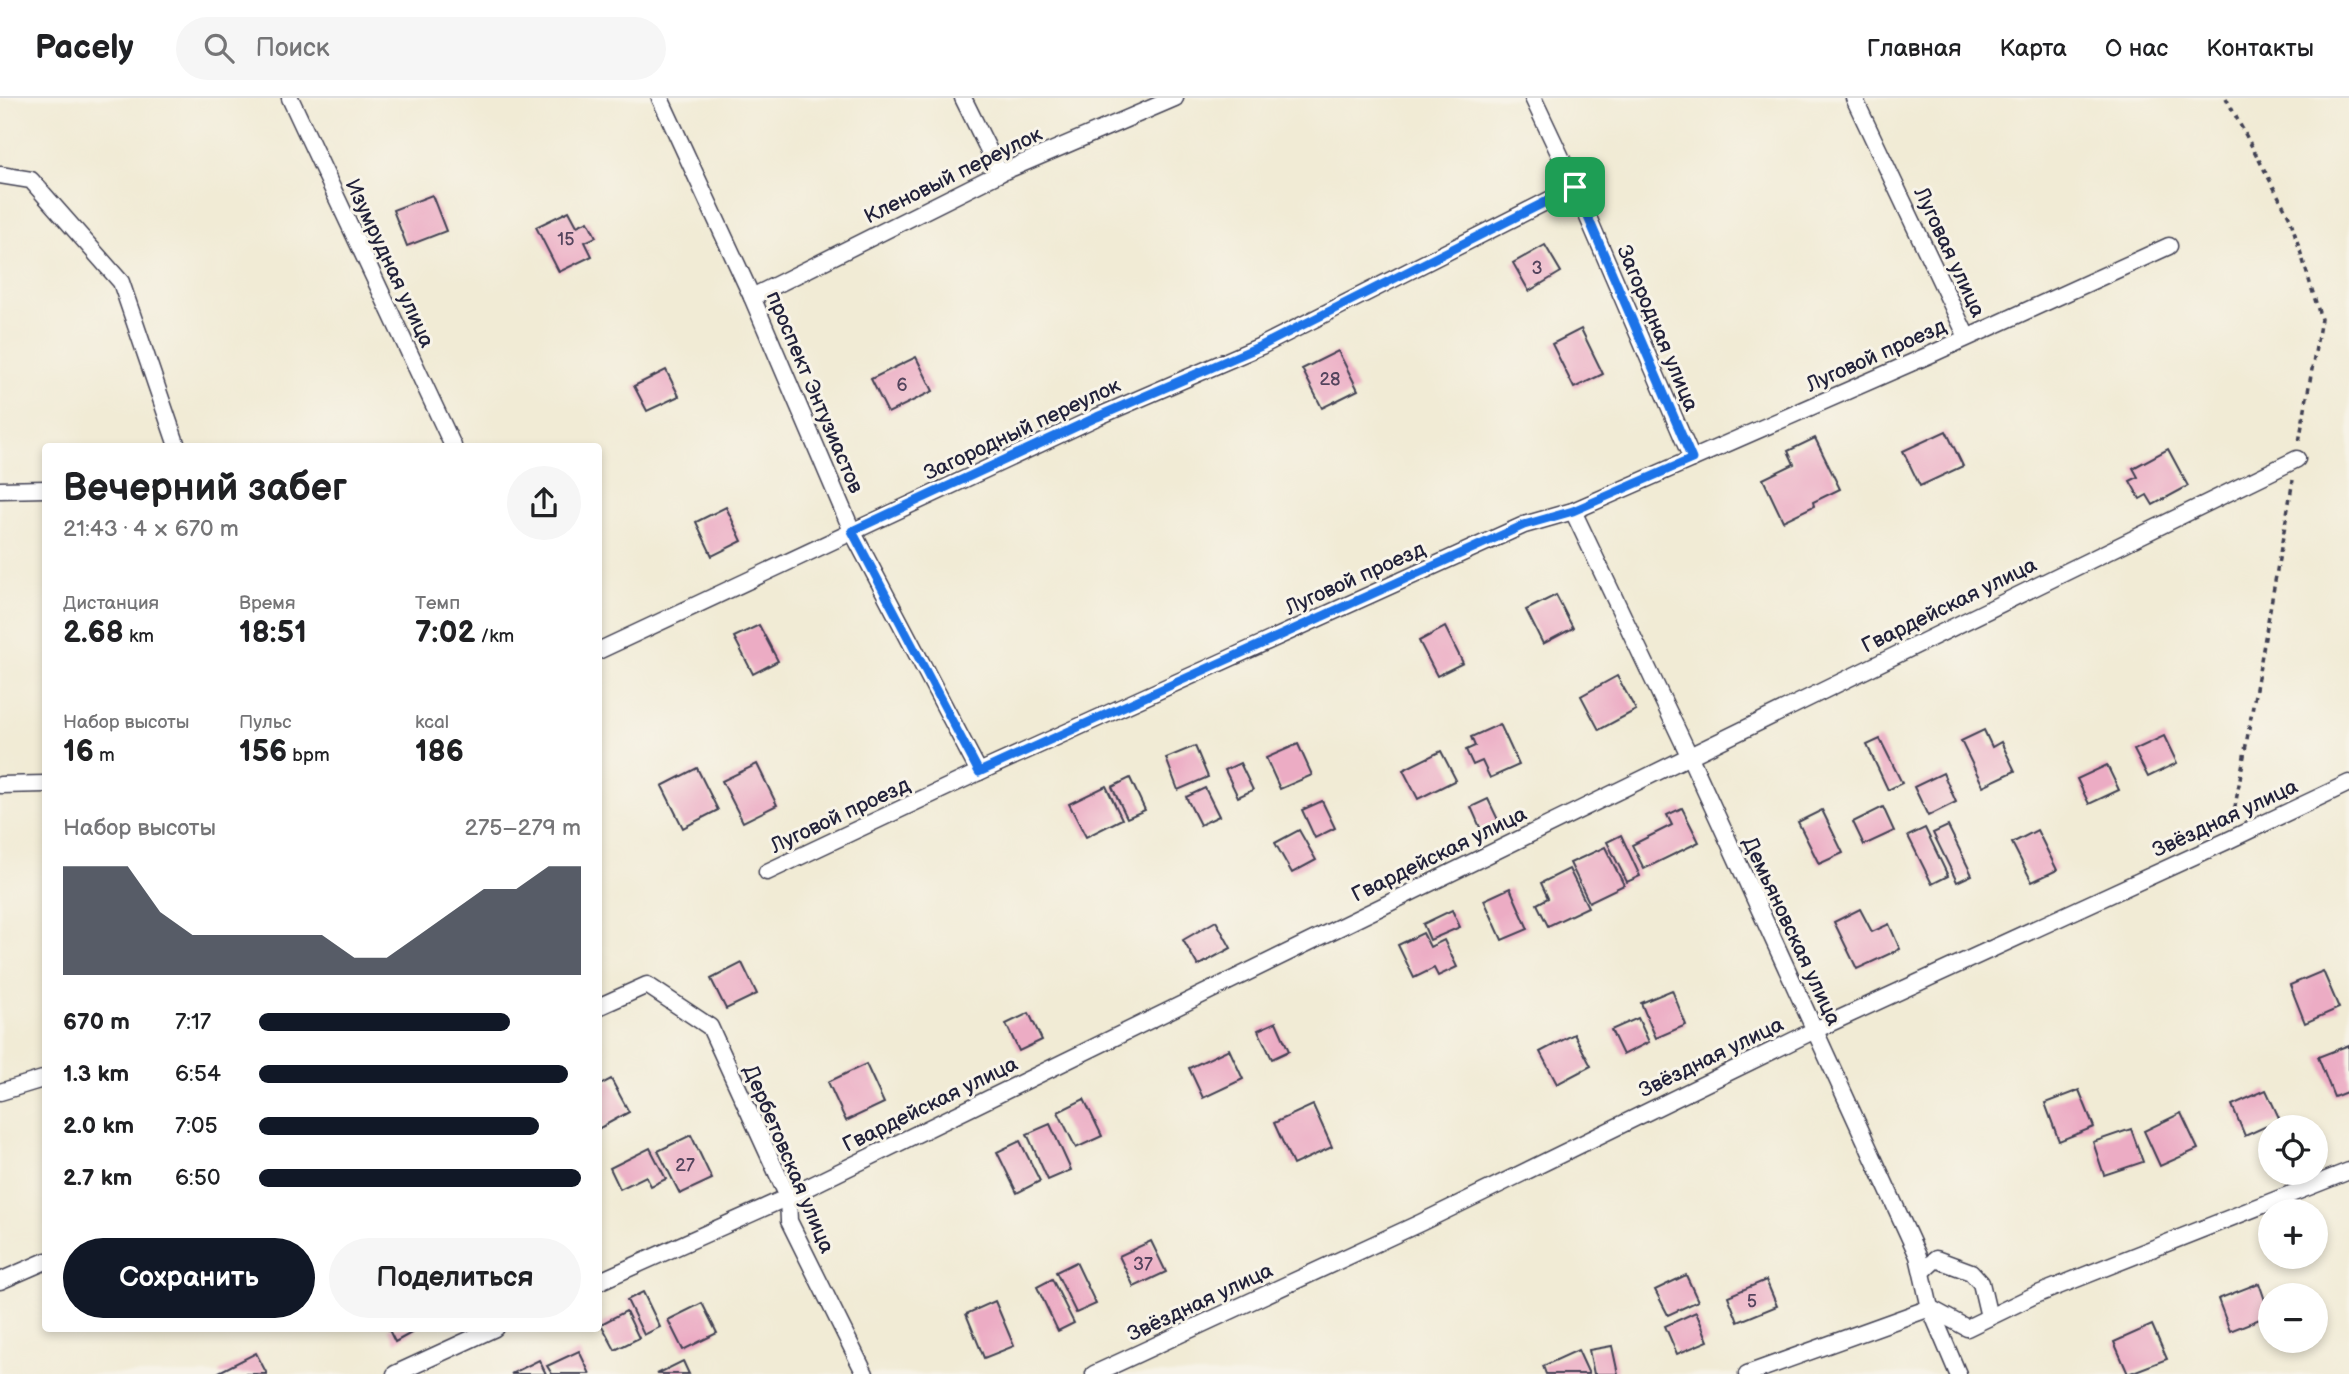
<!DOCTYPE html>
<html lang="ru">
<meta charset="utf-8">
<style>
:root{--surface:#fff;--page:#f6f6f6;--text:#202124;--muted:#757577;--line:#e0e0e0;--accent:#111827}
body{margin:0;font-family:"Balsamiq Sans",sans-serif;background:var(--page);color:var(--text);height:100vh;display:flex;flex-direction:column;font-size:26px;white-space:nowrap}
*{box-sizing:border-box;margin:0}
p{font-size:23px;color:var(--muted)}
.icon{flex:none;width:38px;height:38px;fill:none;stroke:currentColor;stroke-width:2;stroke-linecap:round;stroke-linejoin:round}
.map{position:relative;flex:1;overflow:hidden}
.sheet{position:absolute;left:42px;top:345px;width:560px;height:889px;display:flex;flex-direction:column;background:var(--surface);border-radius:7px;box-shadow:0 4px 10px #0003}
.sheet>*{flex:none}
.buttons{position:absolute;left:2258px;top:1017px;display:grid;gap:14px}
.buttons a{display:grid;place-items:center;width:70px;height:70px;border-radius:50%;background:var(--surface);box-shadow:0 4px 10px #0003;font-size:35px}
.pin{position:absolute;display:grid;place-items:center;width:60px;height:60px;color:#fff;margin:-30px;border-radius:14px;box-shadow:0 4px 10px #0006}
.round{display:grid;place-items:center;flex:none;width:74px;height:74px;border-radius:37px;background:var(--page)}
.headline{display:flex;align-items:center;justify-content:space-between;height:119px;padding:0 21px}
h1{font-size:38px;font-weight:700;line-height:52px}
.metrics{display:grid;grid-template-columns:repeat(3,1fr);gap:10px;height:119px;padding:7px 21px}
.metrics div{display:grid;align-content:center}
.metrics b{font-size:30px;font-weight:700}
.metrics small{font-size:19px;font-weight:400}
.metrics p{font-size:19px}
.chart{height:196px;padding:14px 21px}
.chart p{display:flex;justify-content:space-between}
.chart svg{width:100%;height:126px;margin-top:7px;fill:var(--accent);opacity:.7}
.cta{display:flex;gap:14px;margin-top:auto;padding:14px 21px}
.cta a{flex:1;height:80px;border-radius:42px;background:var(--accent);color:#fff;font-size:28px;font-weight:700;line-height:80px;text-align:center}
.cta a+a{background:var(--page);color:var(--text)}
ul{padding:0 21px;list-style:none;font-size:23px}
li{display:grid;grid-template-columns:112px 84px 1fr;align-items:center;height:52px}
li i{height:18px;border-radius:9px;background:var(--accent)}
header{display:flex;align-items:center;gap:42px;box-sizing:border-box;height:98px;padding:0 35px;background:var(--surface);border-bottom:2px solid var(--line)}
header strong{font-size:33px}
nav{display:flex;gap:38px;margin-inline-start:auto;font-size:24px}
.search{width:490px;height:63px;background:var(--page);display:flex;align-items:center;gap:18px;box-sizing:border-box;padding:0 24px;border-radius:38px;color:var(--muted);font-size:26px}
.map>svg:first-child{display:block}
</style>
<header>
<strong>Pacely</strong>
<div class="search"><svg class="icon" aria-label="search" viewBox="0 0 24 24"><circle cx="10" cy="10" r="6"/><path d="M15 15l6 6"/></svg>Поиск</div>
<nav><a>Главная</a><a>Карта</a><a>О нас</a><a>Контакты</a></nav>
</header>
<div class="map">
<svg width="2349" height="1276" viewBox="0 0 2349 1276">
<rect width="100%" height="100%" fill="#f7f3e8"/>
<filter id="ink" filterUnits="userSpaceOnUse"><feTurbulence type="fractalNoise" baseFrequency=".0143" numOctaves="2"/><feDisplacementMap in="SourceGraphic" scale="14" xChannelSelector="R" yChannelSelector="G"/><feConvolveMatrix kernelMatrix="1 2 1 2 8 2 1 2 1" color-interpolation-filters="sRGB"/></filter>
<filter id="wash" filterUnits="userSpaceOnUse"><feTurbulence type="fractalNoise" baseFrequency=".00686" numOctaves="4" result="noise"/><feDisplacementMap in="SourceGraphic" scale="28" xChannelSelector="R" yChannelSelector="G"/><feGaussianBlur stdDeviation="1.57" result="paint"/><feColorMatrix in="noise" values="0 0 0 0 0 0 0 0 0 0 0 0 0 0 0 0 0 1.4 0 .05"/><feComposite in="paint" operator="in"/></filter>
<g filter="url(#wash)">
<rect width="100%" height="100%" fill="#f1ebd5"/>
<g id="blocks">
<g fill="#ecacc4">
<path d="M432 97 446 133 407 148 393 112Z"/>
<path d="M569 113 577 128 588 123 596 139 585 144 592 158 559 174 536 129Z"/>
<path d="M1545 147 1561 174 1529 193 1513 165Z"/>
<path d="M1581 231 1603 276 1574 290 1552 246Z"/>
<path d="M1338 253 1358 292 1322 310 1302 271Z"/>
<path d="M916 259 933 293 888 315 871 281Z"/>
<path d="M666 272 679 298 647 313 634 288Z"/>
<path d="M1946 333 1963 368 1920 388 1903 353Z"/>
<path d="M1815 340 1840 391 1813 404 1814 408 1783 423 1763 381 1794 366 1788 353Z"/>
<path d="M2168 351 2188 388 2153 407 2147 397 2140 401 2130 383 2138 379 2133 370Z"/>
<path d="M726 409 742 443 712 458 696 424Z"/>
<path d="M1556 497 1573 530 1543 546 1526 512Z"/>
<path d="M759 527 778 563 753 576 734 539Z"/>
<path d="M1445 529 1463 565 1437 578 1419 543Z"/>
<path d="M1617 578 1636 612 1599 632 1581 598Z"/>
<path d="M1500 626 1519 667 1490 680 1482 663 1473 667 1466 652 1475 648 1471 639Z"/>
<path d="M1984 632 1992 649 2001 644 2015 673 1983 688 1961 643Z"/>
<path d="M2164 638 2177 665 2148 679 2134 652Z"/>
<path d="M1880 641 1902 685 1888 692 1867 647Z"/>
<path d="M1298 646 1312 677 1280 691 1266 660Z"/>
<path d="M1195 648 1208 679 1178 692 1166 660Z"/>
<path d="M1441 653 1456 682 1418 701 1403 672Z"/>
<path d="M1240 665 1253 692 1238 699 1225 672Z"/>
<path d="M757 666 777 707 743 724 722 683Z"/>
<path d="M2107 667 2119 692 2089 706 2077 681Z"/>
<path d="M697 670 718 712 683 730 662 688Z"/>
<path d="M1943 675 1956 704 1928 718 1914 689Z"/>
<path d="M1130 680 1145 712 1127 720 1112 689Z"/>
<path d="M1106 688 1122 721 1086 739 1069 706Z"/>
<path d="M1205 690 1219 718 1200 727 1186 699Z"/>
<path d="M1488 701 1500 726 1482 734 1471 709Z"/>
<path d="M1322 703 1335 730 1315 740 1302 712Z"/>
<path d="M1883 709 1894 733 1864 747 1853 724Z"/>
<path d="M1682 710 1699 744 1644 771 1632 747 1672 727 1667 717Z"/>
<path d="M1822 712 1843 755 1819 766 1798 724Z"/>
<path d="M1948 728 1972 777 1957 784 1933 735Z"/>
<path d="M1925 730 1948 778 1932 786 1908 738Z"/>
<path d="M1299 732 1316 762 1292 775 1275 745Z"/>
<path d="M2037 732 2057 772 2032 784 2012 745Z"/>
<path d="M1621 737 1640 778 1627 784 1607 744Z"/>
<path d="M1605 749 1624 787 1589 804 1570 765Z"/>
<path d="M1569 771 1588 809 1548 828 1537 806 1548 800 1541 785Z"/>
<path d="M1510 790 1528 831 1502 842 1484 802Z"/>
<path d="M1860 811 1872 834 1889 826 1900 851 1857 871 1834 824Z"/>
<path d="M1452 812 1460 829 1430 842 1423 826Z"/>
<path d="M1216 823 1231 850 1198 868 1183 842Z"/>
<path d="M1423 835 1430 849 1444 842 1457 869 1438 878 1434 870 1414 880 1398 847Z"/>
<path d="M742 865 757 896 726 911 711 881Z"/>
<path d="M2323 873 2339 910 2305 925 2290 887Z"/>
<path d="M1672 892 1686 927 1656 940 1641 905Z"/>
<path d="M1029 915 1042 942 1019 953 1006 926Z"/>
<path d="M1638 920 1649 944 1623 957 1611 932Z"/>
<path d="M1276 924 1289 953 1272 961 1258 932Z"/>
<path d="M1574 936 1591 968 1557 986 1540 954Z"/>
<path d="M2349 947V993L2334 999 2318 959Z"/>
<path d="M1229 951 1243 981 1203 1000 1189 970Z"/>
<path d="M866 966 884 1005 846 1023 828 984Z"/>
<path d="M611 981 629 1014 598 1031V983L600 987Z"/>
<path d="M2079 992 2094 1029 2059 1043 2045 1005Z"/>
<path d="M2266 992 2280 1022 2245 1038 2232 1007Z"/>
<path d="M1084 1001 1102 1038 1076 1050 1058 1014Z"/>
<path d="M1313 1007 1332 1049 1293 1067 1274 1025Z"/>
<path d="M2181 1015 2198 1051 2160 1068 2144 1033Z"/>
<path d="M1050 1026 1071 1072 1048 1082 1027 1036Z"/>
<path d="M2131 1031 2143 1064 2104 1077 2093 1044Z"/>
<path d="M691 1037 712 1081 680 1096 658 1053Z"/>
<path d="M1020 1043 1040 1083 1017 1095 997 1054Z"/>
<path d="M650 1050 666 1081 651 1088 646 1078 620 1091 610 1070Z"/>
<path d="M1151 1143 1166 1174 1134 1189 1119 1158Z"/>
<path d="M1076 1164 1096 1206 1076 1215 1056 1174Z"/>
<path d="M1686 1177 1698 1203 1668 1217 1655 1192Z"/>
<path d="M1052 1181 1074 1225 1058 1233 1037 1189Z"/>
<path d="M1766 1182 1777 1208 1738 1224 1728 1198Z"/>
<path d="M2259 1185 2270 1217 2230 1233 2218 1201Z"/>
<path d="M643 1194 660 1229 644 1237 627 1202Z"/>
<path d="M995 1203 1014 1248 984 1260 966 1216Z"/>
<path d="M702 1205 717 1235 683 1252 668 1222Z"/>
<path d="M626 1213 639 1240 615 1252 601 1226Z"/>
<path d="M1696 1214 1708 1243 1677 1256 1665 1228Z"/>
<path d="M2152 1227 2167 1261 2128 1276 2114 1244Z"/>
<path d="M388 1230H414L415 1233 395 1244Z"/>
<path d="M1612 1248 1618 1276H1594L1589 1252Z"/>
<path d="M1578 1252 1589 1276H1546L1543 1268Z"/>
<path d="M579 1253 590 1276H552L547 1268Z"/>
<path d="M256 1255 267 1276H220L219 1274Z"/>
<path d="M539 1262 546 1276H511Z"/>
<path d="M683 1263 689 1276H657Z"/>
</g>
</g>
</g>
<g filter="url(#ink)">
<use href="#blocks" fill-opacity="0" stroke="#414052" stroke-width="2"/>
<g fill="none" stroke-linecap="round" stroke-linejoin="round">
<defs>
<g id="street">
<path d="M290 0 453 348"/>
<path d="M660 0 752 199 852 433 979 674"/>
<path d="M963 0 1000 75"/>
<path d="M1533 0 1575 89 1692 361"/>
<path d="M1854 0 1967 239"/>
<path d="M0 77 31 82 121 184 177 348"/>
<path d="M752 199 1000 75 1175 0"/>
<path d="M0 392 46 391"/>
<path d="M1573 413 1689 657 1918 1158 1930 1210 1958 1276"/>
<path d="M598 553 1097 319 1261 248 1575 89"/>
<path d="M0 687 46 686"/>
<path d="M767 774 979 674 1524 427 1573 413 1936 254 2169 148"/>
<path d="M598 909 647 887 710 929 788 1099 789 1123 865 1276"/>
<path d="M0 994 46 980"/>
<path d="M1922 1174 1936 1161 1971 1174 1981 1185 1989 1219"/>
<path d="M0 1183 46 1163"/>
<path d="M598 1184 788 1099 2297 361"/>
<path d="M395 1276 495 1230"/>
<path d="M1094 1276 1420 1125 1815 932 2229 742 2349 685"/>
<path d="M1747 1276 1930 1210 1967 1230 2033 1198 2349 1073"/>
</g>
</defs>
<use href="#street" stroke="#414052" stroke-width="19"/>
<g stroke="#414052" stroke-width="3.5" stroke-dasharray="5 5" stroke-linecap="butt">
<path d="M2226 0 2290 120 2321 221 2299 344"/>
<path d="M2233 720 2293 382"/>
</g>
<use href="#street" stroke="#fff" stroke-width="16"/>
</g>
</g>
<g fill="none" stroke-linecap="round" stroke-linejoin="round" filter="url(#ink)">
<defs>
<path id="route" d="M1575 89 1692 361 1573 413 1524 427 979 674 852 433 1097 319 1261 248Z"/>
</defs>
<use href="#route" stroke="#fff" stroke-width="14"/>
<use href="#route" stroke="#1a73e8" stroke-width="9"/>
</g>
<g text-anchor="middle" stroke-width="6" stroke-linejoin="round" paint-order="stroke">
<g font-size="18" fill="#54445d">
<text x="566" y="147">15</text>
<text x="1537" y="176">3</text>
<text x="1330" y="287">28</text>
<text x="902" y="293">6</text>
<text x="685" y="1073">27</text>
<text x="1143" y="1172">37</text>
<text x="1752" y="1209">5</text>
</g>
<g font-size="21" fill="#22223b" stroke="#f7f3e8">
<text transform="translate(953 77) rotate(-26)" y="7">Кленовый переулок</text>
<text transform="translate(1950 154) rotate(65)" y="7">Луговая улица</text>
<text transform="translate(390 165) rotate(65)" y="7">Изумрудная улица</text>
<text transform="translate(1658 230) rotate(67)" y="7">Загородная улица</text>
<text transform="translate(1876 257) rotate(-24)" y="7">Луговой проезд</text>
<text transform="translate(815 294) rotate(67)" y="7">проспект Энтузиастов</text>
<text transform="translate(1022 331) rotate(-25)" y="7">Загородный переулок</text>
<text transform="translate(1355 480) rotate(-24)" y="7">Луговой проезд</text>
<text transform="translate(1949 507) rotate(-26)" y="7">Гвардейская улица</text>
<text transform="translate(840 717) rotate(-25)" y="7">Луговой проезд</text>
<text transform="translate(2225 720) rotate(-25)" y="7">Звёздная улица</text>
<text transform="translate(1439 756) rotate(-26)" y="7">Гвардейская улица</text>
<text transform="translate(1792 833) rotate(65)" y="7">Демьяновская улица</text>
<text transform="translate(1711 959) rotate(-26)" y="7">Звёздная улица</text>
<text transform="translate(930 1006) rotate(-26)" y="7">Гвардейская улица</text>
<text transform="translate(789 1061) rotate(67)" y="7">Дербетовская улица</text>
<text transform="translate(1200 1204) rotate(-25)" y="7">Звёздная улица</text>
</g>
</g>
</svg>
<div class="buttons">
<a><svg class="icon" aria-label="locate" viewBox="0 0 24 24"><circle cx="12" cy="12" r="6"/><path d="M12 2v4M12 18v4M2 12h4M18 12h4"/></svg></a>
<a>+</a>
<a>−</a>
</div>
<div class="pin" style="left:1575px;top:89px;background:#1e9e55"><svg class="icon" aria-label="arrive" viewBox="0 0 24 24"><path d="M6 21V4h12l-3 4 3 4H6"/></svg></div>
<section class="sheet">
<div class="headline"><div><h1>Вечерний забег</h1><p>21:43 · 4 × 670 m</p></div><a class="round"><svg class="icon" aria-label="share" viewBox="0 0 24 24"><path d="M12 15V3M7 8l5-5 5 5M5 13v7h14v-7"/></svg></a></div>
<div class="metrics">
<div><p>Дистанция</p><b>2.68<small> km</small></b></div>
<div><p>Время</p><b>18:51</b></div>
<div><p>Темп</p><b>7:02<small> /km</small></b></div>
</div>
<div class="metrics">
<div><p>Набор высоты</p><b>16<small> m</small></b></div>
<div><p>Пульс</p><b>156<small> bpm</small></b></div>
<div><p>kcal</p><b>186</b></div>
</div>
<div class="chart"><p><span>Набор высоты</span>275–279 m</p>
<svg viewBox="0 0 160 44" preserveAspectRatio="none"><path d="M0 44V6L10 6L20 6L30 22L40 30L50 30L60 30L70 30L80 30L90 38L100 38L110 30L120 22L130 14L140 14L150 6L160 6V44z"/></svg>
</div>
<ul>
<li><b>670 m</b>7:17<i style="width:78%"></i></li>
<li><b>1.3 km</b>6:54<i style="width:96%"></i></li>
<li><b>2.0 km</b>7:05<i style="width:87%"></i></li>
<li><b>2.7 km</b>6:50<i style="width:100%"></i></li>
</ul>
<div class="cta"><a>Сохранить</a><a>Поделиться</a></div>
</section>
</div>
